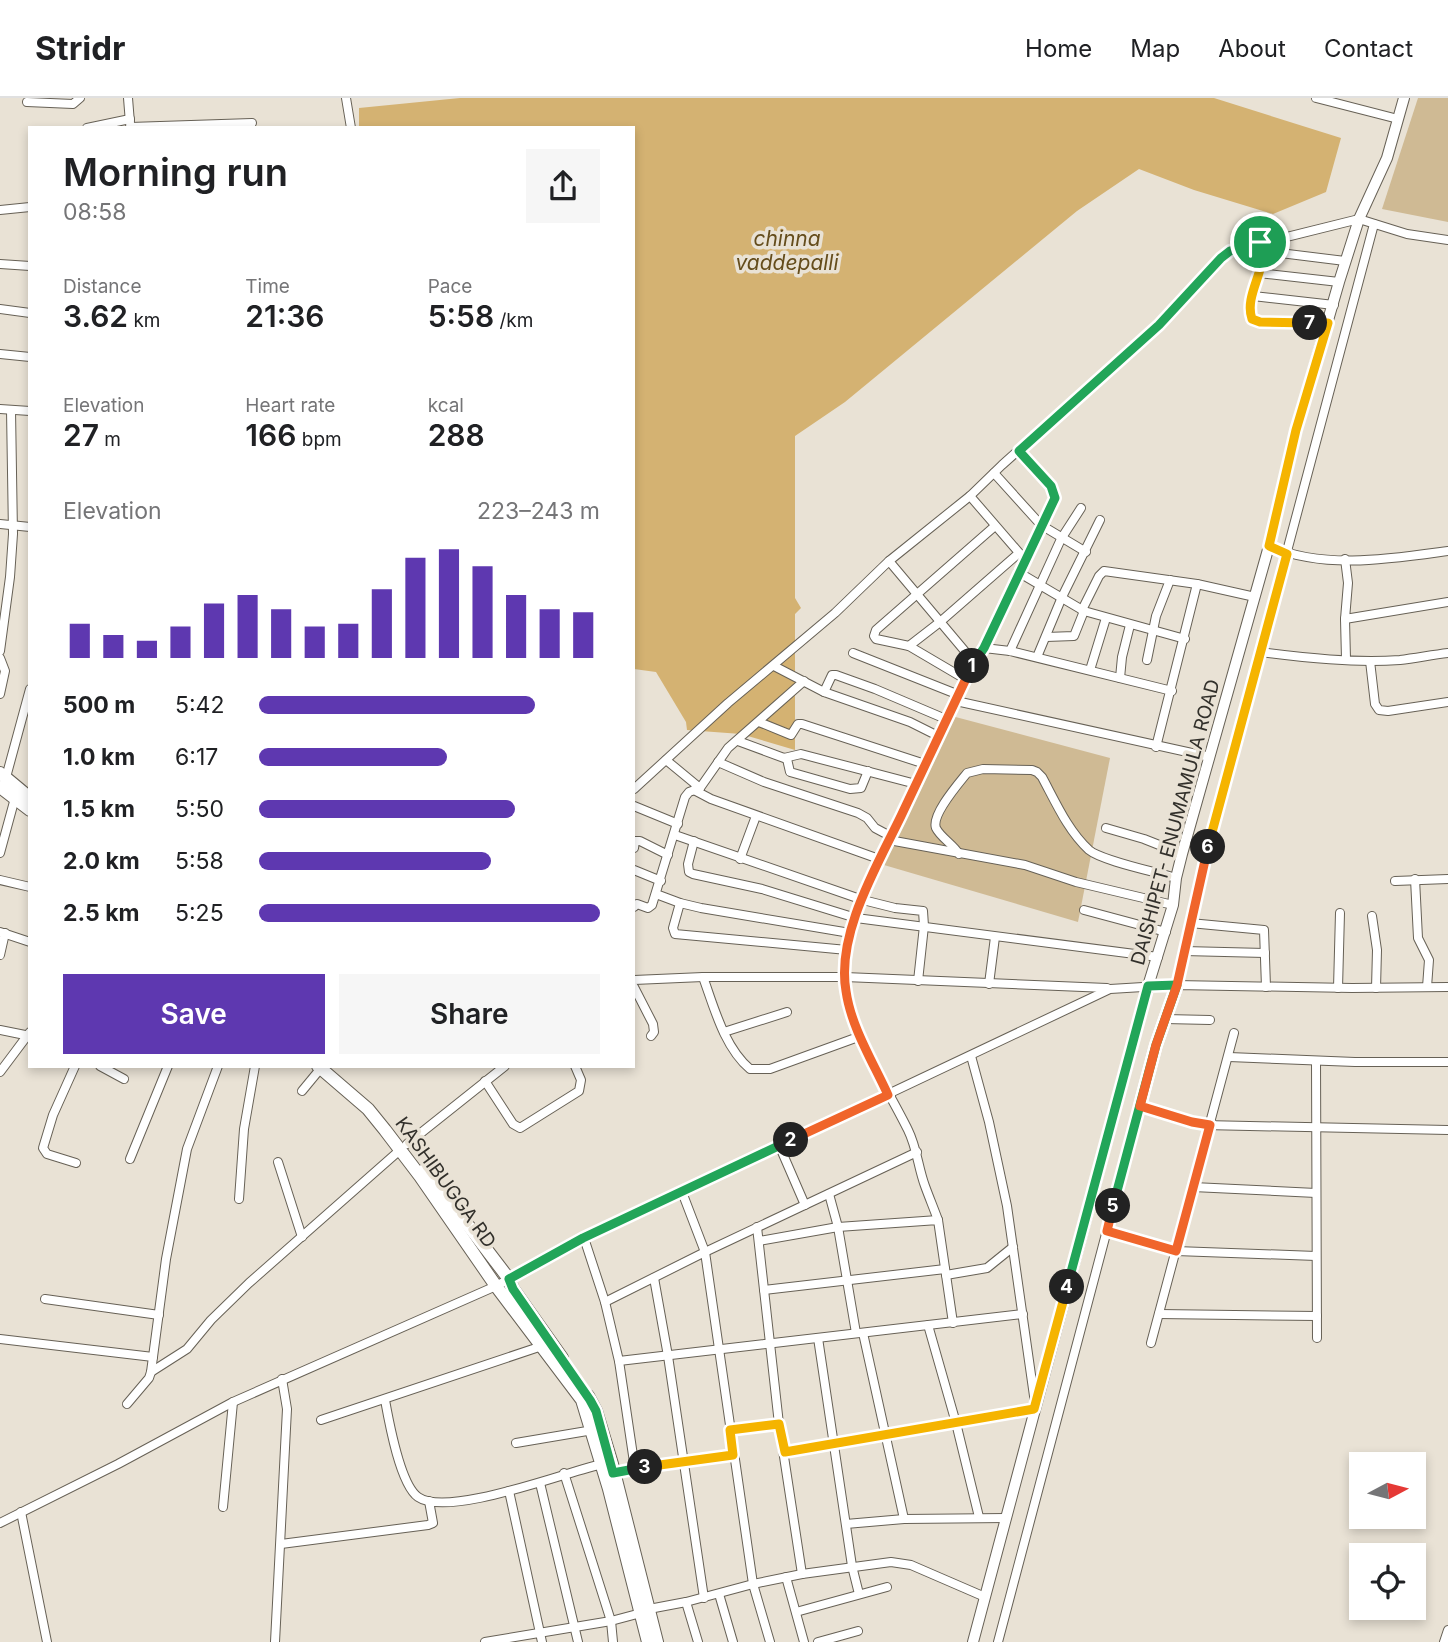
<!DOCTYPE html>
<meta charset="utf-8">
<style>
:root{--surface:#fff;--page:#f6f6f6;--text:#202124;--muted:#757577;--line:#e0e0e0;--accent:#5e38b0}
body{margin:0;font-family:Inter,sans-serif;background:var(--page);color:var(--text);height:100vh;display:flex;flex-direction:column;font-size:26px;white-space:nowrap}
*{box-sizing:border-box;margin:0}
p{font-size:23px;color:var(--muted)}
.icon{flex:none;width:38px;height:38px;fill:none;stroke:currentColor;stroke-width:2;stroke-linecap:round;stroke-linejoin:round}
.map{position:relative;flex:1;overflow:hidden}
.panel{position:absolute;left:28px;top:28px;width:607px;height:942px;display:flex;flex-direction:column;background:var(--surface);border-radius:0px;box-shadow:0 4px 10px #0003}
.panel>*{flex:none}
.needle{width:46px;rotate:83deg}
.controls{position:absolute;left:1349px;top:1354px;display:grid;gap:14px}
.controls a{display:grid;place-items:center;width:77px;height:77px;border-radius:0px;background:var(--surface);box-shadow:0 4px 10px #0003;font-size:35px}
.pin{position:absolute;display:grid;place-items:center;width:60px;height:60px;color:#fff;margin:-30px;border:4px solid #fff;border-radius:50%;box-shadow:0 2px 7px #0007}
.km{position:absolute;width:35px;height:35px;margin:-18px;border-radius:50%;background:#222;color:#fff;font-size:19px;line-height:35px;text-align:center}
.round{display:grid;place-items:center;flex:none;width:74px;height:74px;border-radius:0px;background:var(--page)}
.summary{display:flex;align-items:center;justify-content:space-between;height:119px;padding:0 35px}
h1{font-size:38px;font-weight:600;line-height:52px}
.metrics{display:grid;grid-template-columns:repeat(3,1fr);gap:10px;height:119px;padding:7px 35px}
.metrics div{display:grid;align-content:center}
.metrics b{font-size:30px;font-weight:600}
.metrics small{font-size:19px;font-weight:400}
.metrics p{font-size:19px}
.chart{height:196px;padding:14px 35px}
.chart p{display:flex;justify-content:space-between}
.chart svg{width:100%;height:126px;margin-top:7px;stroke:var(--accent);stroke-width:6}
.button{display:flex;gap:14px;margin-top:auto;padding:14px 35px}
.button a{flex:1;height:80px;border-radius:0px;background:var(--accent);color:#fff;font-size:28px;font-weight:600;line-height:80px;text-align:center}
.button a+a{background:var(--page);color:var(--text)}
ul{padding:0 35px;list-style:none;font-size:23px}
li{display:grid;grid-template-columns:112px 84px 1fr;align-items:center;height:52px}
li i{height:18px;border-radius:9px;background:var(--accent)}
header{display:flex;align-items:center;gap:42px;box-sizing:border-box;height:98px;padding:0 35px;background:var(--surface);border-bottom:2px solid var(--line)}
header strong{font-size:33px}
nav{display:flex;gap:38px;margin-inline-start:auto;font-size:24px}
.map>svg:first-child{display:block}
</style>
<header>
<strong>Stridr</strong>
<nav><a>Home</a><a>Map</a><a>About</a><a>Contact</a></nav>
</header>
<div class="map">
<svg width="1448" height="1544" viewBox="0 0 1448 1544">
<rect width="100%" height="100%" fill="#e9e2d5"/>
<g fill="#cfba94">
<path d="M1418 0H1448V124L1382 111Z"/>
<path d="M948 617 1110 660 1078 824 884 767Z"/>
</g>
<path fill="#d4b272" d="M460 0H1214L1341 40 1326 94 1273 116 1194 92 1139 71 1077 113 845 304 795 338V500L801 510 795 516V652L741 636 687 632 686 624 656 574 634 571V30H359V10Z"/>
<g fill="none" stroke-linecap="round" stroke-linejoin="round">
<defs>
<g id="minor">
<path d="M128 0 130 25"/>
<path d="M346 0 351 30"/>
<path d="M1316 0 1398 21"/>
<path d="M27 4 73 6 80 0"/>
<path d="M130 29 252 25"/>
<path d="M87 30 130 21"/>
<path d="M0 112 30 109"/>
<path d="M1260 144C1271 167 1243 197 1252 221L1260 224 1328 225"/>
<path d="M1264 153 1345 163"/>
<path d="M0 166 30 168"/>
<path d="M1258 175 1339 184"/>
<path d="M1253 198 1334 207"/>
<path d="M0 211 30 215"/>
<path d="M0 256 30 259"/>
<path d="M0 311 30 313"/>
<path d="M994 375 1041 427 1086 454"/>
<path d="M970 398 1021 457"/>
<path d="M0 426 30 429"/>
<path d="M995 428 876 532 874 538 876 541 909 548 940 524 1019 455"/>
<path d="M1269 448C1324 472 1390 461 1448 453"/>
<path d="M1345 461 1348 485 1345 521 1448 504"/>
<path d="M889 463 974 564"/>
<path d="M1018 474 1084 513 1185 541"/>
<path d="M1082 512 1099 478 1104 473 1197 486 1255 499"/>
<path d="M1345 521 1346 561"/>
<path d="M1046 539 1074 538 1084 513"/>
<path d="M909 548 965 581"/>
<path d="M984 550 1010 553 1172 593"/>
<path d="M0 553 10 479 13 436 11 312"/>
<path d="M1010 553 1061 441 1081 410"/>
<path d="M1260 554C1306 560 1353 565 1400 562 1416 560 1432 557 1448 555"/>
<path d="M853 555 959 597"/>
<path d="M1037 559 1062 499 1100 422"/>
<path d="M0 560 5 573 0 596"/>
<path d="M1147 562 1156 518 1170 482"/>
<path d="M1370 563 1375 606 1379 612 1388 613 1448 604"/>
<path d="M774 568 824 594 910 624 938 638"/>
<path d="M1090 572 1106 520"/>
<path d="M1120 580 1122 559 1130 527"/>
<path d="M824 594 832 577H836L875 591 948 622"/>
<path d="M956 603 1210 659"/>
<path d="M759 624 791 637 798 626H802L925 666"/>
<path d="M738 643 784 660 801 656 916 686"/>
<path d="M1156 649 1197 486"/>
<path d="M787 661 790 674 850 691 861 690 868 673"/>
<path d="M666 662 700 690"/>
<path d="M718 664 764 684 858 715 867 720 875 730 890 738"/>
<path d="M5 683 30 591"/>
<path d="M634 691 728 605 835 515 889 463 970 398 1002 367 1159 227 1221 160 1230 153 1359 121 1407 136 1448 142"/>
<path d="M694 692 711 701 879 761"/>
<path d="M634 708 678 726"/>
<path d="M1106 730 1144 741 1182 756"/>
<path d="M675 737 863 802 895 810 923 813 924 828 918 883"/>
<path d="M889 742 1025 767 1076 784 1173 807"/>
<path d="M694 743 688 766 689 774 693 776 762 791 856 820 1158 859"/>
<path d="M634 750 635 743H640L668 757"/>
<path d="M0 755 15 700"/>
<path d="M959 756C954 747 940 739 936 730 931 717 959 685 967 675L983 671 1032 672 1037 674 1042 679C1055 703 1068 733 1089 752 1102 763 1157 774 1176 780"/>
<path d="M740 761 756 718"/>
<path d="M634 772 661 783"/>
<path d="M1415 781 1418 840 1429 862 1427 889"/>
<path d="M0 782 30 789"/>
<path d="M1395 783 1448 781"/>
<path d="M656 796 680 805 701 810 850 835"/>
<path d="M680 805 673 830 675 836 847 852"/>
<path d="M634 809 637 806 648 810 652 807 685 699 689 694 700 690 728 650 804 583"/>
<path d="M1084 812 1166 834"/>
<path d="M1372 818 1377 852 1376 890"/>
<path d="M1190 825 1264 832 1266 889"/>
<path d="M0 834 30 844"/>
<path d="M1184 853 1265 855"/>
<path d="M0 857 5 835"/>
<path d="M703 879C714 909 724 949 750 971H770L861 938"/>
<path d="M634 882 703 879H845L1107 890"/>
<path d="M989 886 995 839"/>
<path d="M634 889 653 926 654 934 651 938"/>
<path d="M1338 890 1340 815"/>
<path d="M1165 921 1210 922"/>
<path d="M0 932 30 938"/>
<path d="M724 934 787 914"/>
<path d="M971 958 989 1024 1007 1108 1035 1305"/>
<path d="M1229 959 1355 964H1448"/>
<path d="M1316 963 1317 1240"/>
<path d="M75 968 53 1017 43 1050 47 1056 76 1065"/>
<path d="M100 968 124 981"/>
<path d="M0 974 30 934"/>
<path d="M485 983 513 1026 520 1030 579 993 581 982 575 968"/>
<path d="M302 993 321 970"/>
<path d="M1140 1008 1204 1027 1448 1032"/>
<path d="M407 1046 505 968"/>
<path d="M779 1047 805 1107"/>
<path d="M130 1061 168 968"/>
<path d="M278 1064 302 1139"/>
<path d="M1193 1089 1316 1095"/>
<path d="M682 1094 705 1154 753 1486 770 1544"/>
<path d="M829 1096 838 1129 856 1235"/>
<path d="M239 1101 244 1031 255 968"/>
<path d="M938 1122C934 1111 929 1099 925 1088 918 1069 917 1050 908 1032 888 991 851 936 845 892 838 833 877 769 902 717 926 666 949 615 974 564L984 550 1055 400 1051 388 1019 353"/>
<path d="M757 1129 779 1326 802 1476"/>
<path d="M1107 1133 1176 1153 1316 1158"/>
<path d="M584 1140 605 1204 619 1263 635 1371"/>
<path d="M759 1143 838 1129 938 1122 953 1225"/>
<path d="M946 1177 987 1170 1013 1149"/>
<path d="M654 1180 668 1258 704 1500"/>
<path d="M764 1192 945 1171"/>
<path d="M45 1201 159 1217"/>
<path d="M605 1204 705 1154 917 1054"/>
<path d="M1159 1216 1317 1218"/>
<path d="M928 1227 956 1325 979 1419"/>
<path d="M863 1235 904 1421"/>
<path d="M818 1240 852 1468 859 1496"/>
<path d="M0 1241 153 1259"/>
<path d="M1151 1245 1234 935"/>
<path d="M619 1263 1023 1216"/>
<path d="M151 1274 187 1251 211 1222 249 1185 400 1052"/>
<path d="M385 1302C389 1324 400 1386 418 1399 448 1420 566 1374 602 1366"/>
<path d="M127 1306 149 1280 151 1274 166 1161 187 1051 218 968"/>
<path d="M321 1322 545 1247"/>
<path d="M730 1332 779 1326"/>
<path d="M516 1345 593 1332"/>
<path d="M785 1354 1034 1311"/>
<path d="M564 1375 611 1523 613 1544"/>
<path d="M613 1375 733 1357"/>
<path d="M540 1385 578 1544"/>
<path d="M509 1393 542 1544"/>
<path d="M223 1409 233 1304"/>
<path d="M21 1414 47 1544"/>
<path d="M0 1425 118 1366 233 1304 496 1188 584 1140 1110 891 1176 887 1352 890 1448 889"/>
<path d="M846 1426 904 1421 1006 1420"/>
<path d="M281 1446 428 1427 433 1425 429 1403"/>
<path d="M786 1479 804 1544"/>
<path d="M719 1496 733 1544"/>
<path d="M686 1504 698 1544"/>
<path d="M649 1511 686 1504 753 1486 802 1476 891 1464 911 1467 985 1499"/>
<path d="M796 1514 887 1489"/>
<path d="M275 1544 287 1311 282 1281"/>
<path d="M485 1544 611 1523 641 1515"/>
<path d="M818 1544 858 1533"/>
<path d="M998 1544 1156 947 1176 887 1203 769 1374 126"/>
<path d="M1444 1544 1448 1532"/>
</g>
<path id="tertiary" d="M973 1544 1148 888 1173 807 1176 780 1182 756 1269 448 1296 333 1339 184 1359 121 1387 60 1404 0"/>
<g id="secondary">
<path d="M0 675 30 700"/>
<path d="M0 689 30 712"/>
<path d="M318 968 368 1011 385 1032 420 1078 496 1188 582 1302 609 1391 648 1544"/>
<path d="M425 1071 509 1181 513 1191 562 1260"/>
<path d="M588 1298 596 1313 612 1366 657 1544"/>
</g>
</defs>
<use href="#minor" stroke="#676156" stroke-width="10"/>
<use href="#tertiary" stroke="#676156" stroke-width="12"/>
<use href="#secondary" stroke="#676156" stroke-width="14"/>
<use href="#minor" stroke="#fff" stroke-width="8"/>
<use href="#tertiary" stroke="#fff" stroke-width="10"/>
<use href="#secondary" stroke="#fff" stroke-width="12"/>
</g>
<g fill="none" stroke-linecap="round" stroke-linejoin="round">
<defs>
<path id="split-1" d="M972 568 984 550 1055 400 1051 388 1019 353 1159 227 1221 160 1230 153 1260 144"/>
<path id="split-2" d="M791 1042 888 997C873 964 851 929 846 893 836 836 877 768 901 718 925 668 948 618 972 568"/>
<path id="split-3" d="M645 1369 613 1375 596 1313 590 1302 513 1191 509 1181 583 1140 791 1042"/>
<path id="split-4" d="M645 1369 733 1357 730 1332 779 1326 785 1354 1034 1311 1067 1189"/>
<path id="split-5" d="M1067 1189 1148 888 1177 887 1156 947 1113 1108"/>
<path id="split-6" d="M1113 1108 1107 1133 1176 1153 1210 1027 1192 1024 1140 1008 1156 947 1177 887 1208 749"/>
<path id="split-7" d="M1208 749 1287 456 1269 448 1296 332 1328 225H1310"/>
<path id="split-8" d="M1260 144C1271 167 1243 196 1252 221L1260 224 1310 225"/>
</defs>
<use href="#split-1" stroke="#fff" stroke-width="14"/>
<use href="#split-2" stroke="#fff" stroke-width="14"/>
<use href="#split-3" stroke="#fff" stroke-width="14"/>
<use href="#split-4" stroke="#fff" stroke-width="14"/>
<use href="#split-5" stroke="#fff" stroke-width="14"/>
<use href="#split-6" stroke="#fff" stroke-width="14"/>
<use href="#split-7" stroke="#fff" stroke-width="14"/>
<use href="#split-8" stroke="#fff" stroke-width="14"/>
<use href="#split-1" stroke="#22a559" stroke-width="9"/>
<use href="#split-2" stroke="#f0652b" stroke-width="9"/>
<use href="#split-3" stroke="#22a559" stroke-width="9"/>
<use href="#split-4" stroke="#f5b400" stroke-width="9"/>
<use href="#split-5" stroke="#22a559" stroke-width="9"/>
<use href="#split-6" stroke="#f0652b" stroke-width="9"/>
<use href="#split-7" stroke="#f5b400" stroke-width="9"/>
<use href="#split-8" stroke="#f5b400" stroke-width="9"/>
</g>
<g text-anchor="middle" stroke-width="7" stroke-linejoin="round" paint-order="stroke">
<g font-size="19" fill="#32302b" stroke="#e9e2d5">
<text transform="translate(1175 724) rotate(-75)" y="7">DAISHIPET- ENUMAMULA ROAD</text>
<text transform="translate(446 1084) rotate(54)" y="7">KASHIBUGGA RD</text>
</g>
<g font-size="21" font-style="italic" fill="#654d1c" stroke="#e9e2d5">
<text x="787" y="148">chinna<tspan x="787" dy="24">vaddepalli</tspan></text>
</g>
</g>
</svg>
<div class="controls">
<a><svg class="needle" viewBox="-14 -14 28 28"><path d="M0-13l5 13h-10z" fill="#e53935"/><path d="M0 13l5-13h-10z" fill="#757577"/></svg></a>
<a><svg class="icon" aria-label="locate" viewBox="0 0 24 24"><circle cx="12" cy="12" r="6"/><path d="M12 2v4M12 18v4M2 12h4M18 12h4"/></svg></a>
</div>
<div class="pin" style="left:1260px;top:144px;background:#1e9e55"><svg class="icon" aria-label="arrive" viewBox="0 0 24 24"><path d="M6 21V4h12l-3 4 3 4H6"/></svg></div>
<b class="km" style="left:972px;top:568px">1</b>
<b class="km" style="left:791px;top:1042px">2</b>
<b class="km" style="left:645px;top:1369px">3</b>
<b class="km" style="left:1067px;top:1189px">4</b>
<b class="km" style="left:1113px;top:1108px">5</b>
<b class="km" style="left:1208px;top:749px">6</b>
<b class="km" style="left:1310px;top:225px">7</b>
<section class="panel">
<div class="summary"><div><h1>Morning run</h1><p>08:58</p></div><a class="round"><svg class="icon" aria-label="share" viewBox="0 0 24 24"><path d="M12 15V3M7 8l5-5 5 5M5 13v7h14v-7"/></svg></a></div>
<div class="metrics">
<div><p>Distance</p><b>3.62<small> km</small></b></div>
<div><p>Time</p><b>21:36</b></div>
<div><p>Pace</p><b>5:58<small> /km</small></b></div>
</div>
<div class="metrics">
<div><p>Elevation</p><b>27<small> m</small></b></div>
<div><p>Heart rate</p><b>166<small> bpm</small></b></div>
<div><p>kcal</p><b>288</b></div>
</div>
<div class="chart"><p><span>Elevation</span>223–243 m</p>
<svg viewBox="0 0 160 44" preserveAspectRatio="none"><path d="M5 44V32M15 44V36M25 44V38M35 44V33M45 44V25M55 44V22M65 44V27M75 44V33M85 44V32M95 44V20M105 44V9M115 44V6M125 44V12M135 44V22M145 44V27M155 44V28"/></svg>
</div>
<ul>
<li><b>500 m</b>5:42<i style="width:81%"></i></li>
<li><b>1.0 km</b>6:17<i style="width:55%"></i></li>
<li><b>1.5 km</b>5:50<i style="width:75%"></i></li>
<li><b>2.0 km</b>5:58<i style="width:68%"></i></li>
<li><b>2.5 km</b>5:25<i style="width:100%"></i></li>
</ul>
<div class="button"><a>Save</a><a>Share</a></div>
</section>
</div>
